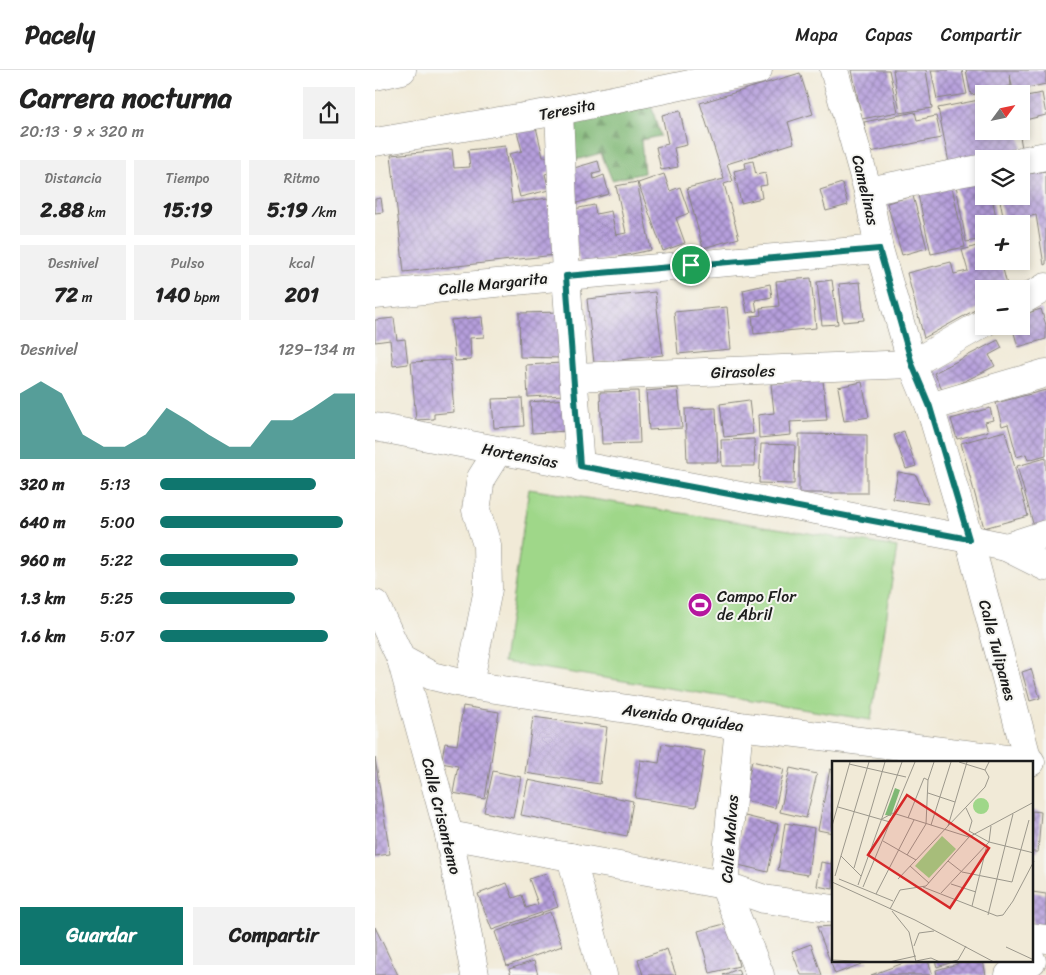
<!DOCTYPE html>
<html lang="es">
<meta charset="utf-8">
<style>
:root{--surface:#fff;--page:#f2f2f2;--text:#222;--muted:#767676;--line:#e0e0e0;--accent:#0f766e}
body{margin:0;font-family:Sriracha,sans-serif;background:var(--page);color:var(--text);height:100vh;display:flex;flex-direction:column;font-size:19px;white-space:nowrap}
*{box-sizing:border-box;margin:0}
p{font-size:16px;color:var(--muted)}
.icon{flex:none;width:28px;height:28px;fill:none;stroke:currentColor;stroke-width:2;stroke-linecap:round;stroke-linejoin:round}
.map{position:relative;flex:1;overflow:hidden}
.side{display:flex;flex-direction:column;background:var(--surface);width:375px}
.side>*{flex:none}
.needle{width:32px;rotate:57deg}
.fabs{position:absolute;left:600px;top:15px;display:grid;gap:10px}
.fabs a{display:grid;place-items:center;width:55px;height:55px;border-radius:0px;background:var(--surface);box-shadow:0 2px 8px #0003;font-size:25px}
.pin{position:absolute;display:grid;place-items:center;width:42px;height:42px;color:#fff;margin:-21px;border:2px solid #fff;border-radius:50%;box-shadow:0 1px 5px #0007}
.round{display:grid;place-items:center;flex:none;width:52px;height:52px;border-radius:0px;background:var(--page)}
.overview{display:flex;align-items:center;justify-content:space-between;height:85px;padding:0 20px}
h1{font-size:28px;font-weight:700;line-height:38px}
.figures{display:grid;grid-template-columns:repeat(3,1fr);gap:8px;height:85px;padding:5px 20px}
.figures div{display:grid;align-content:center;border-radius:0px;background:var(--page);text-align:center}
.figures b{font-size:21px;font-weight:700}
.figures small{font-size:14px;font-weight:400}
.figures p{font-size:14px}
.chart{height:140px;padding:10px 20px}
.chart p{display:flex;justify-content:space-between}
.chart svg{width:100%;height:90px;margin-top:5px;fill:var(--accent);opacity:.7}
.button{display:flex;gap:10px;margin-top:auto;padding:10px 20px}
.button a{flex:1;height:58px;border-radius:0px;background:var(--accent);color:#fff;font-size:20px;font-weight:700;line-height:58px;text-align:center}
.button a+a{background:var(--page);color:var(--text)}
ul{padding:0 20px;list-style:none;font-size:16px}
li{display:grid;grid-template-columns:80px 60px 1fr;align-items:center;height:38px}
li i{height:12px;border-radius:6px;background:var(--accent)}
header{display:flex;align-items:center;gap:30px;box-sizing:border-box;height:70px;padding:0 25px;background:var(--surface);border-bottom:1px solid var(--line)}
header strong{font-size:24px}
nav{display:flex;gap:28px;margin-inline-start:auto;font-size:18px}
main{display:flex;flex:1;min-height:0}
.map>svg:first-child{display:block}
</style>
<header>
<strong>Pacely</strong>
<nav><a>Mapa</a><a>Capas</a><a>Compartir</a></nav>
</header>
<main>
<section class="side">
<div class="overview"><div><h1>Carrera nocturna</h1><p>20:13 · 9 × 320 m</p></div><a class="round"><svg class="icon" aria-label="share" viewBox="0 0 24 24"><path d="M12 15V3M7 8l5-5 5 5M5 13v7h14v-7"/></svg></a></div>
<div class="figures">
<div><p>Distancia</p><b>2.88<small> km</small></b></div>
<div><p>Tiempo</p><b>15:19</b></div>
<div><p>Ritmo</p><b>5:19<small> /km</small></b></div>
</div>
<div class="figures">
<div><p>Desnivel</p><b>72<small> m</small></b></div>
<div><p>Pulso</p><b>140<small> bpm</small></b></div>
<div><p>kcal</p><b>201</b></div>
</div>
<div class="chart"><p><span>Desnivel</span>129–134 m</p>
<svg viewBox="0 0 160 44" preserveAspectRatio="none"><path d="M0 44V12L10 6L20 12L30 32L40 38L50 38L60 32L70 19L80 25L90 32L100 38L110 38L120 25L130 25L140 19L150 12L160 12V44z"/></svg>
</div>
<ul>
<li><b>320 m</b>5:13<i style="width:80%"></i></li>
<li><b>640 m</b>5:00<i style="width:94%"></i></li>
<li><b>960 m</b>5:22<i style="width:71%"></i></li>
<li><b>1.3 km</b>5:25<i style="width:69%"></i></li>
<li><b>1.6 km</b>5:07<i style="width:86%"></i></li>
</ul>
<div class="button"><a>Guardar</a><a>Compartir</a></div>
</section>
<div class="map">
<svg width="671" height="905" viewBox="0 0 671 905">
<defs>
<pattern id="forest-firs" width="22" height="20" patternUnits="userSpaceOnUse" patternTransform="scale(1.25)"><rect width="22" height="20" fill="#7fb875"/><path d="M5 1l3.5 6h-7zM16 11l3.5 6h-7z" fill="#67955f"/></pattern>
<pattern id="building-cross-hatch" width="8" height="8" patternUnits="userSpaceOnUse" patternTransform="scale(1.25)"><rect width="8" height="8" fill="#b69fdc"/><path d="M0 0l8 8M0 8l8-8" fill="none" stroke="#9381b2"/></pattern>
</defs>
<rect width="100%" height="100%" fill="#f6f6f2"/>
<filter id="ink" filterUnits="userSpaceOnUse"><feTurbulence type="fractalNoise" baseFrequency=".02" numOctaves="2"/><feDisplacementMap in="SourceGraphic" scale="10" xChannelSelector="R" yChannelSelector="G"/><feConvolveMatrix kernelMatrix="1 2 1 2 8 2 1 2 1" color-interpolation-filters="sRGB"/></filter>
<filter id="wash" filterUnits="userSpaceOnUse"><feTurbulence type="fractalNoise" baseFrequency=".0096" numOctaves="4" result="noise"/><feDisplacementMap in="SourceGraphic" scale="20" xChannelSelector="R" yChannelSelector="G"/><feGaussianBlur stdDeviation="1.12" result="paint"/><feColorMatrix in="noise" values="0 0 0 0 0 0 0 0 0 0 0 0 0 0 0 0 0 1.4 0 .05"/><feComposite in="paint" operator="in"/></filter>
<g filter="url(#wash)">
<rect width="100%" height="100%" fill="#f1ead7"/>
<path fill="#9fd789" stroke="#5e7a52" d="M154 419 522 477 496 650 128 592Z"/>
<path fill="url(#forest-firs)" stroke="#4e6a48" d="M276 34 285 66 266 70 269 103 237 110 226 83 197 91 196 47Z"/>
<g id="blocks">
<g fill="url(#building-cross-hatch)">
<path d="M477 0H514L523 42 487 49Z"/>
<path d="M518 0H551L557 38 525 43Z"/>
<path d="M556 0H587L592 24 562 29Z"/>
<path d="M591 0H671V14L638 21 635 5 636 16 596 25Z"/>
<path d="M425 3 438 44 413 52 419 73 352 94 358 111 349 114 364 168 328 178 312 118 349 109 325 33Z"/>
<path d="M667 23 671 45 646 51V27Z"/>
<path d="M609 29V61H644L647 78 574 93 563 38Z"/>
<path d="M305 41 312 75 299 78 303 97 286 100 281 77 293 74 287 45Z"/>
<path d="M540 42 542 50 561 46 566 68 495 82 489 52Z"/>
<path d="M161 57 168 87 177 86 181 101 170 104 174 120 145 127 134 84 147 81 142 61Z"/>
<path d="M130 76 137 133 173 128 180 185 29 202 16 85 77 79 79 98 95 97 93 80Z"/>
<path d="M223 91 226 102 218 104 219 109 229 105 234 124 198 134 189 101Z"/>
<path d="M378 91 381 105 390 103 392 115 385 116 387 128 366 133 359 101 371 98 370 93Z"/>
<path d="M671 101V194L669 195 661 145 629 151 624 126H646V105Z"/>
<path d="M289 104 295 121 305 117 314 143 301 148 310 173 288 181 263 113Z"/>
<path d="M609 110V126H617L622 154H609V169L591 172 581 115Z"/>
<path d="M262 112 276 180 205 195 194 140 219 135 221 144 236 141 241 165 251 163 241 116Z"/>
<path d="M467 113 473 135 451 141 445 120Z"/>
<path d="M577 117 590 177 556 184 543 125Z"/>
<path d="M538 126 552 178 527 185 512 133Z"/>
<path d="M6 128 8 142 0 143V129Z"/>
<path d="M609 174V191H626L633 219H609V235L549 268 532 203 576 192 579 204 593 201 587 180Z"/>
<path d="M436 208 441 258 379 264 377 246 386 245 385 238 404 236 401 211Z"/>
<path d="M457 210 463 254 447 255 442 212Z"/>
<path d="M485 212 489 250 468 252 464 214Z"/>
<path d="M395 214 397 227 380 230 382 241 372 243 368 220Z"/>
<path d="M280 222 288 285 219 293 212 229Z"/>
<path d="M352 237 356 279 303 284 299 242Z"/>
<path d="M666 239 671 255V269L643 277 637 256H646V245Z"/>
<path d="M187 242V288L145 287 144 243Z"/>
<path d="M107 247 109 267 95 268 96 290 80 291 76 250Z"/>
<path d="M19 248 22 270 30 269 33 294 18 296 15 270 0 272V250Z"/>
<path d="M623 270 627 278 614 285 620 296 568 322 559 303Z"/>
<path d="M75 290 79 342 59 344V349L41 350 36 292Z"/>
<path d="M187 293 189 325 153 327 151 295Z"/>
<path d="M448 310 452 350 415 352 416 365 384 368 383 345 399 343 396 314Z"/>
<path d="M487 312 494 347 469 351 463 317Z"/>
<path d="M303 318 307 358 274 360 271 321Z"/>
<path d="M671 320V385L653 390 651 384 642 387 633 354 627 356 621 333Z"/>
<path d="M263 321 265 373 227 374 225 322Z"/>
<path d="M147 328 149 356 119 358 117 329Z"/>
<path d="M191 329 193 361 157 363 155 332Z"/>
<path d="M374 330 378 364 349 367 345 334Z"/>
<path d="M341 338 343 392H312L310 339Z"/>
<path d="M615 338 618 350 610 352 613 361 582 369 576 349Z"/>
<path d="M529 361 541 396 531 399 519 365Z"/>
<path d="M630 361 653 446 609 458 586 373Z"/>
<path d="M424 364 492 365V423H424Z"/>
<path d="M379 369 380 396H347L346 370Z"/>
<path d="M386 374 420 375 419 414 384 413Z"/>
<path d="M671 388V453L659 457 642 396Z"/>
<path d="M523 402 541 405 553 434 518 429Z"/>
<path d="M656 599 665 628 655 631 647 602Z"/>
<path d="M88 636 124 642 110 729 78 723 83 696 66 693 70 673 82 675Z"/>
<path d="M158 647 232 657 225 714 150 703Z"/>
<path d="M287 674 330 681 321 737 260 728 265 690 284 693Z"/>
<path d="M0 688 15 784 0 786Z"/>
<path d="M377 691 409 699 400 738 368 730Z"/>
<path d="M415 698 442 704 431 748 405 742Z"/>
<path d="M455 699 458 700V763L443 760Z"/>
<path d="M118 701 146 707 138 748 109 742Z"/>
<path d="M153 710 258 731 252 766 146 745Z"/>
<path d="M657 741 666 742 663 782H657Z"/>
<path d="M370 746 403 754 393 802 359 794Z"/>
<path d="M410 753 439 758 433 805 403 800Z"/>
<path d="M458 786V819L442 816 446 792 456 794Z"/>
<path d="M171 803 183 837 117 860 103 824 132 813 138 828 147 825 151 838 163 834 154 809Z"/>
<path d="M657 822 671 824V861L657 859Z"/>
<path d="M175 842 187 876 132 896 120 862Z"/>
<path d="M353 853 364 896 335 903 323 861Z"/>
<path d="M458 856V891H494L460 904 442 857Z"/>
<path d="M0 857 23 905H0Z"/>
<path d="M436 874 447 905H426L417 881Z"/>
<path d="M292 879 301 905H268L263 889Z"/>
<path d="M159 891 163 905H136L134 899Z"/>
<path d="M534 891H553L558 905H496Z"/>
<path d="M560 891H578V892L562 897Z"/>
<path d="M583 891H608L611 905H562L561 900 582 894Z"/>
<path d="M363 899 365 905H348Z"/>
</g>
</g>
</g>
<g filter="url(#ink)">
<use href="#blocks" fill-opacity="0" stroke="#86837a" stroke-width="1"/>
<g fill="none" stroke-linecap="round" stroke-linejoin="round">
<defs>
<g id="minor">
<path d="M459 0 493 121 504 179 537 294 555 337 594 469 653 691"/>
<path d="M0 6 27 0"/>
<path d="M184 41 191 206 205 397"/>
<path d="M0 72 184 41 383 0"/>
<path d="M646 91 671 86"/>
<path d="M493 121 609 98"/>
<path d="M0 225 191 206 504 179"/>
<path d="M646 231 671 217"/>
<path d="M198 307 537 294 609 253"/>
<path d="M555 337 671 303"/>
<path d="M0 357 594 469 631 477 671 464"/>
<path d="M631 477 671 497"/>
<path d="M0 534 26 589 57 606 94 615 364 656 656 692"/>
<path d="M26 589 74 765 100 905"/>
<path d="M94 615 113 519 112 475 101 440 106 408 123 381"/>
<path d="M364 656 349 815 385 905"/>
<path d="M74 765 349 815 389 829 458 839"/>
<path d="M196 787 228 905"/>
<path d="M657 867 671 869"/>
<path d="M634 905 657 891"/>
</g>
</defs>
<use href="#minor" stroke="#86837a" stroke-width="29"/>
<use href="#minor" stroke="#fff" stroke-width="28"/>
</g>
</g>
<g fill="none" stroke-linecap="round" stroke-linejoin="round" filter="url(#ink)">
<defs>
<path id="route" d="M504 179 537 294 555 337 594 469 205 396 191 206Z"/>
</defs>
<use href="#route" stroke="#fff" stroke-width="10"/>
<use href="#route" stroke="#0f766e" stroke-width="6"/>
</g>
<defs>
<symbol id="stadium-disc" viewBox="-11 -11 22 22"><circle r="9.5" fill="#b5179e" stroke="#f6f6f2"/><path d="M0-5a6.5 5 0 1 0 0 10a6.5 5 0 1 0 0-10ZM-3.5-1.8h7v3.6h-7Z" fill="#fff"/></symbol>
</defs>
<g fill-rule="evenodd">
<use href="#stadium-disc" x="311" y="521" width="28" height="28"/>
</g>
<g text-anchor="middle" stroke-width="4" stroke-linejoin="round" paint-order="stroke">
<g font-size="16" fill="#1c1c1c" stroke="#f6f6f2">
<text transform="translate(192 39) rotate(-11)" y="6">Teresita</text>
<text transform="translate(491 120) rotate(77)" y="6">Camelinas</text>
<text transform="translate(118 213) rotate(-6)" y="6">Calle Margarita</text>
<text transform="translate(368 301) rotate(-2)" y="6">Girasoles</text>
<text transform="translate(145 385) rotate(11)" y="6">Hortensias</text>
<text transform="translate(623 580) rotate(75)" y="6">Calle Tulipanes</text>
<text transform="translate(308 647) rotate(8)" y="6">Avenida Orquídea</text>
<text transform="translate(67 746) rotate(76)" y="6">Calle Crisantemo</text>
<text transform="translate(354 769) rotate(-86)" y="6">Calle Malvas</text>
</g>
<g font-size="16" fill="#1c1c1c" stroke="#f6f6f2" text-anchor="start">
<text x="342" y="532">Campo Flor<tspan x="342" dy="18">de Abril</tspan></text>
</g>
</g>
<g transform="translate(457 691)">
<rect width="201" height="201" fill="#f1ead7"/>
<path d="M141 45a8 8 0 1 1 16 0a8 8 0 1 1-16 0ZM110 75 124 88 97 117 83 105Z" fill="#9fd789"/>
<path d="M63 27 68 29 59 55 53 54Z" fill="#7fb875"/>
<path fill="none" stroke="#9c988c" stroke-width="1" d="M127 1 153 9M17 3 74 16M96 32 123 41M6 46 58 61M134 47 140 60 137 70 157 81 202 92M76 57 92 17 96 19 102 1M50 58 61 52 137 76M99 64 119 1M0 65 18 1M116 65 153 26 157 16 153 9 157 1M51 80 84 99M75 94 94 63 96 19M9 95 29 115M116 100 130 111 180 121 197 59M78 105 97 122M22 107 53 1M3 115 37 1M7 118 61 140M66 118 116 65 135 1M0 121 83 159 162 201M119 123 144 131M26 124 70 1M31 126 83 1M91 126 165 155 171 154 181 140 202 100M109 132 157 81 159 65M44 133 82 59M140 145 155 84M58 148 68 129 94 125 137 76 202 41M60 150 77 171 84 201M156 154 181 53M82 185 87 172 102 170M174 186 202 199M0 199 49 201M84 200 99 197 108 201M57 201 84 195M118 201 126 199 134 185"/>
<path fill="#d62828" fill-opacity="0.15" stroke="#d62828" stroke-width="2.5" d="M75 34 157 87 118 147 36 94Z"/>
<rect width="201" height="201" fill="none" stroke="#1c1c1c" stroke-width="2.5"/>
</g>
</svg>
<div class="fabs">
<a><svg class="needle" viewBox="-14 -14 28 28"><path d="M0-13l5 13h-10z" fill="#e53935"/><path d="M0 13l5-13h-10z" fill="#767676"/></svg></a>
<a><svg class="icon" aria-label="layers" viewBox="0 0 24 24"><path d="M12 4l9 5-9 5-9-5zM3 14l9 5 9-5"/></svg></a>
<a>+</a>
<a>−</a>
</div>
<div class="pin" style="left:316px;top:195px;background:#1e9e55"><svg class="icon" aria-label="arrive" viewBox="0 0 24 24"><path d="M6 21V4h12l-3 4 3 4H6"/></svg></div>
</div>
</main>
